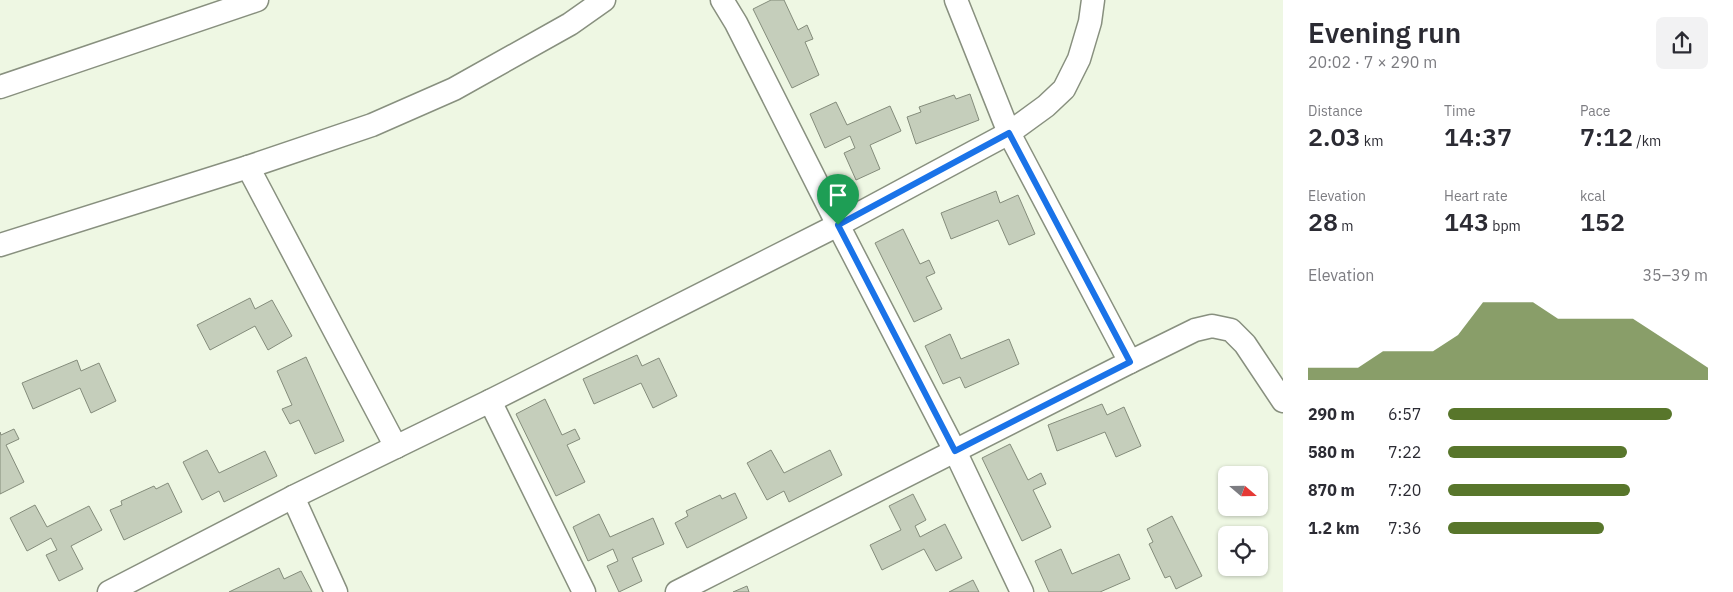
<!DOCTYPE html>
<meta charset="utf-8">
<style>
:root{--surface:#fff;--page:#f2f2f3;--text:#2b2b33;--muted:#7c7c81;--accent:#58762b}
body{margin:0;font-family:"IBM Plex Sans",sans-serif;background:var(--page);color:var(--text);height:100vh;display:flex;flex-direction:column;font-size:19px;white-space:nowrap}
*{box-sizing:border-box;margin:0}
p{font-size:16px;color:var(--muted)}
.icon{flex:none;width:28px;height:28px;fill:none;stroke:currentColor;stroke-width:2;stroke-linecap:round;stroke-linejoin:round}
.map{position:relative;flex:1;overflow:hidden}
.panel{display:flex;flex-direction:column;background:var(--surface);width:450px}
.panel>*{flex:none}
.needle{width:32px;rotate:110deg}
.buttons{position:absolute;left:1218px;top:466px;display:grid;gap:10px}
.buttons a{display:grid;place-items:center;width:50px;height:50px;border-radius:8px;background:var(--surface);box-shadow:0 1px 4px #0004;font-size:25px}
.pin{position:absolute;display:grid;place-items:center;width:42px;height:42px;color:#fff;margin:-51px -21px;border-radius:50% 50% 50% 0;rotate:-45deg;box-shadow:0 0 5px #0007}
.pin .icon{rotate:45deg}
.round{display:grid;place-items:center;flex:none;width:52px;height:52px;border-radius:8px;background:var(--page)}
.headline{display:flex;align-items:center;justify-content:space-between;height:85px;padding:0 25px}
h1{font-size:28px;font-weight:600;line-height:38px}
.stats{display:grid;grid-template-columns:repeat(3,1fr);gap:8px;height:85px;padding:5px 25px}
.stats div{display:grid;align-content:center}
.stats b{font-size:25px;font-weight:600}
.stats small{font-size:14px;font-weight:400}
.stats p{font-size:14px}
.chart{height:140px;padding:10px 25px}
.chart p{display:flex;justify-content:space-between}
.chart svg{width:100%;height:90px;margin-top:5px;fill:var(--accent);opacity:.7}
ul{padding:0 25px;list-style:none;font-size:16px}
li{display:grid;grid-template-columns:80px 60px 1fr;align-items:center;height:38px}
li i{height:12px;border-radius:6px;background:var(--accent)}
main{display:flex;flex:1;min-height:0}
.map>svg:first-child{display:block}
</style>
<main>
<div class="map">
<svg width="1283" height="592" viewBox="0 0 1283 592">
<rect width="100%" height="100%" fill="#eef7e3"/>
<g fill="#c5cebb" stroke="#848c7b">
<path d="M771 0H784L798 30 807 25 813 39 805 42 819 75 792 88 753 9Z"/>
<path d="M970 94 979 120 916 144 907 117 921 112 919 107 954 95 956 99Z"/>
<path d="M836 102 847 125 890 106 901 131 870 145 880 169 856 180 844 153 855 148 850 136 825 148 810 114Z"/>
<path d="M996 191 1000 203 1018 195 1035 234 1009 245 998 220 951 239 941 213Z"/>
<path d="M903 229 920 264 929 260 935 273 926 277 942 309 914 322 875 243Z"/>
<path d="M250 298 255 309 272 300 292 336 268 350 255 326 210 350 197 325Z"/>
<path d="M950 334 961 359 1009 339 1019 364 965 388 960 377 943 384 925 346Z"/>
<path d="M637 355 642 366 659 358 677 396 653 408 641 383 594 404 583 379Z"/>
<path d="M306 357 344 441 315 454 299 420 290 424 282 409 292 405 277 371Z"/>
<path d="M77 360 81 371 99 363 116 401 91 413 80 388 33 409 22 383Z"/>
<path d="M545 399 562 435 575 429 580 439 567 445 585 482 556 496 516 414Z"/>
<path d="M1102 404 1107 415 1124 407 1141 446 1116 457 1105 432 1057 451 1048 425Z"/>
<path d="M14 429 19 439 6 445 24 482 0 494V432L1 435Z"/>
<path d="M1010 444 1028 480 1041 473 1046 484 1033 490 1051 527 1022 541 982 458Z"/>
<path d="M207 450 219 473 265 451 277 476 224 502 219 491 202 500 183 462Z"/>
<path d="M771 450 784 473 830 450 842 475 789 502 784 491 767 500 747 463Z"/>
<path d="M168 483 182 512 124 540 110 510 122 505 121 501 154 486 156 489Z"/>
<path d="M735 493 747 518 687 548 675 523 688 516 686 511 720 495 722 499Z"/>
<path d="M913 494 926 520 915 526 920 537 945 524 962 558 936 571 924 549 882 570 870 545 901 530 889 506Z"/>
<path d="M35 505 47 527 89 506 102 530 71 546 83 569 59 581 46 555 57 550 51 538 27 551 10 518Z"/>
<path d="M599 514 610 537 653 518 664 544 632 558 642 581 619 592 607 566 618 561 613 549 588 561 573 527Z"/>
<path d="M1172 516 1202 576 1176 589 1170 576 1165 578 1149 544 1153 542 1147 529Z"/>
<path d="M1061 549 1072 574 1119 554 1130 579 1100 592H1049L1035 561Z"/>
<path d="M279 568 284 579 301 571 312 592H229Z"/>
<path d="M973 580 979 592H949Z"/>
<path d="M747 586 749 592H733Z"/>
</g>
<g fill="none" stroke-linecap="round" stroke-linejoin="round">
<defs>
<g id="street">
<path d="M722 0 736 23 838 225 955 451 1022 592"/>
<path d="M956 0 1009 133 1130 362"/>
<path d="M0 87 257 0"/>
<path d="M248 167 396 447"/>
<path d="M0 245 248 167 372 125 454 89 570 24 604 0"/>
<path d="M490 401 584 592"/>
<path d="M293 497 336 592"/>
<path d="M109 592 293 497 490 401 838 225 1009 133 1046 106 1064 89 1079 59 1090 22 1093 0"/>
<path d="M677 592 1130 362 1195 330 1212 326 1231 330 1245 344 1283 401"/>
</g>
</defs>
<use href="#street" stroke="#88907f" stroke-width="25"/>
<use href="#street" stroke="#fff" stroke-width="22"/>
</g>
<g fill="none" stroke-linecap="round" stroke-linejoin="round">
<defs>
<path id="route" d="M1009 133 1130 362 955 451 838 225Z"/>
</defs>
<use href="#route" stroke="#fff" stroke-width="10"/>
<use href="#route" stroke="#1a73e8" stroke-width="6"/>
</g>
</svg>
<div class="buttons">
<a><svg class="needle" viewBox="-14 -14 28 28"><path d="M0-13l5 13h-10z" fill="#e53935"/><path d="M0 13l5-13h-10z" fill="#7c7c81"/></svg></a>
<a><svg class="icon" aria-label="locate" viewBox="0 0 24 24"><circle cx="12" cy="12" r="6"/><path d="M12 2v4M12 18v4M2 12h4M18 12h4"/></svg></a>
</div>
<div class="pin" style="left:838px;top:225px;background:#1e9e55"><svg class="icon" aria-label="arrive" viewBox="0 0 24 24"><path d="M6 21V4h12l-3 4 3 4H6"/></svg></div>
</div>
<section class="panel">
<div class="headline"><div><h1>Evening run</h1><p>20:02 · 7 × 290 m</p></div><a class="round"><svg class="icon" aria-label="share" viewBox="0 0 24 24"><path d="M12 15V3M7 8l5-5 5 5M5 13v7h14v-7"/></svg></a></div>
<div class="stats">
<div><p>Distance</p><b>2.03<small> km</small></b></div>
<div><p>Time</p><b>14:37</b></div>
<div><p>Pace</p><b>7:12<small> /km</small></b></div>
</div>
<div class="stats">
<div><p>Elevation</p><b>28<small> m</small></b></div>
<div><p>Heart rate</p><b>143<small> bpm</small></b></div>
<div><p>kcal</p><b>152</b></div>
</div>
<div class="chart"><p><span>Elevation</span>35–39 m</p>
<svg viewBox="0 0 160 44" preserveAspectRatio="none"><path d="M0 44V38L10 38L20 38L30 30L40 30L50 30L60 22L70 6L80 6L90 6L100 14L110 14L120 14L130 14L140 22L150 30L160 38V44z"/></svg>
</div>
<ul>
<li><b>290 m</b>6:57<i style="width:86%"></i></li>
<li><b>580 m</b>7:22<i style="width:69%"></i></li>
<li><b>870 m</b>7:20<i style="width:70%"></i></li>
<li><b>1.2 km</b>7:36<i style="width:60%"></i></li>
</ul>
</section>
</main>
